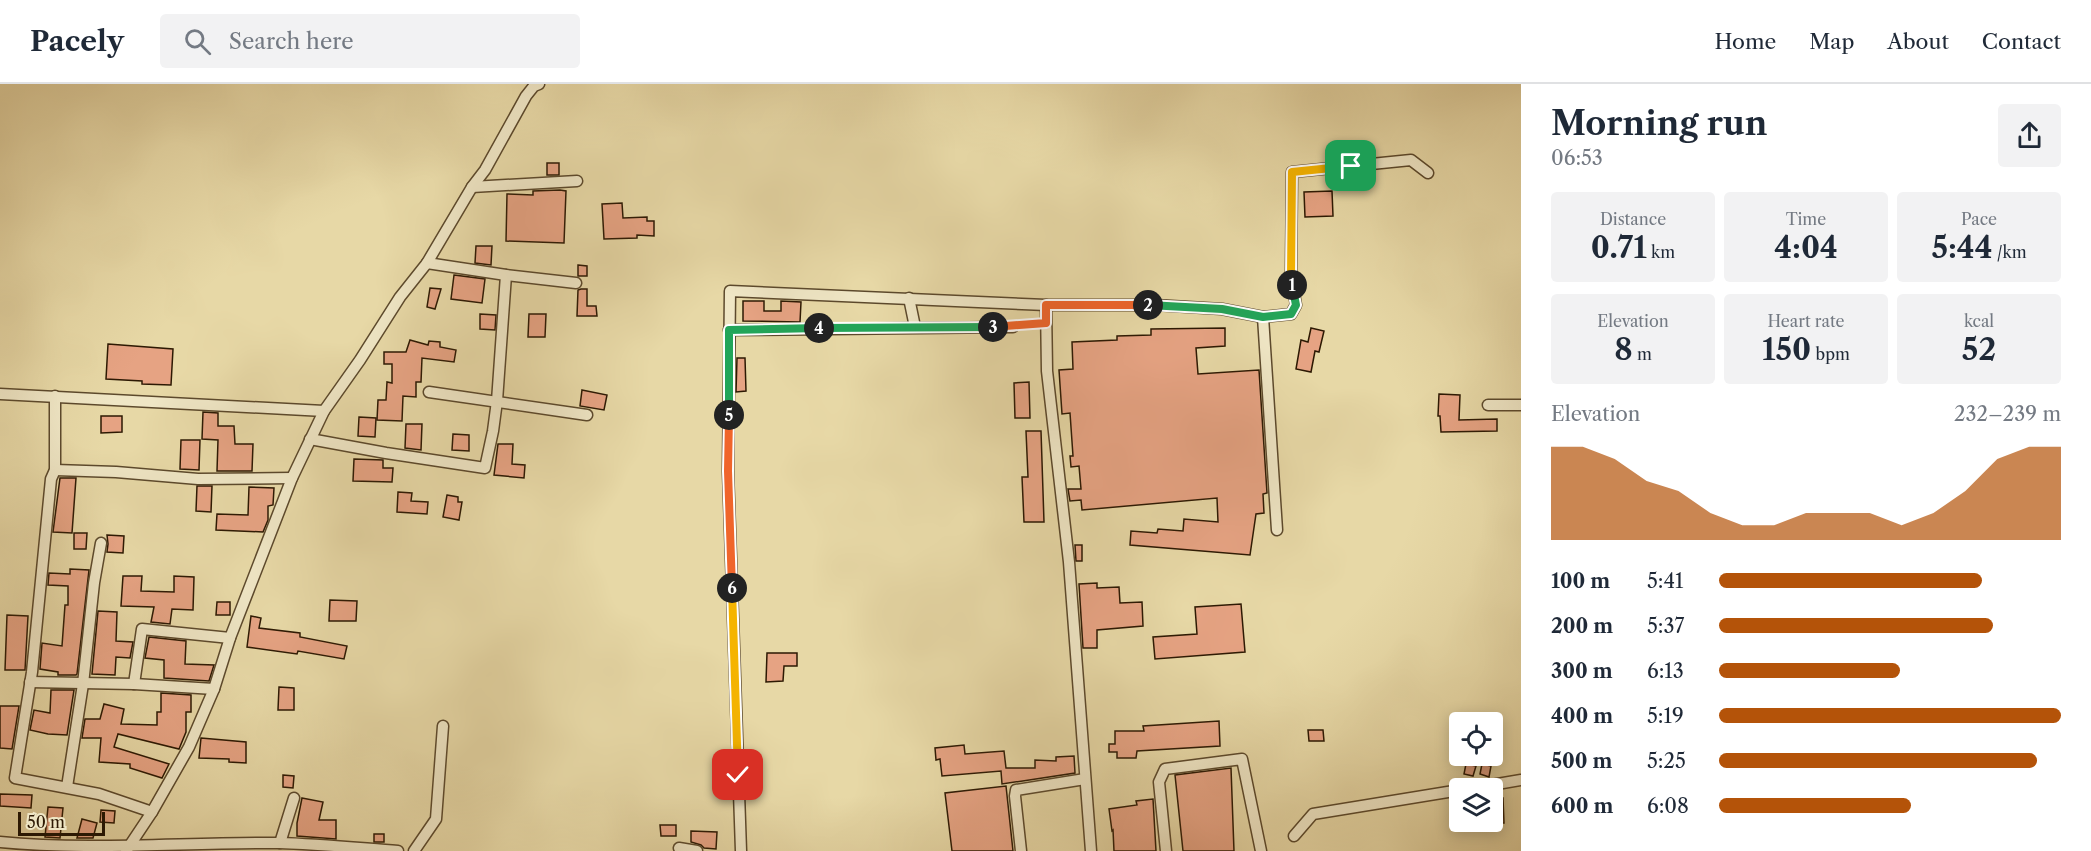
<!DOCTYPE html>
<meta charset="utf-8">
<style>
:root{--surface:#fff;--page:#f2f2f3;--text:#1f2937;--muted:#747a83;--line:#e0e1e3;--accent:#b45309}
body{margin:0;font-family:"Libre Caslon Text",serif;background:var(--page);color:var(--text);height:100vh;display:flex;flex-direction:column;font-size:22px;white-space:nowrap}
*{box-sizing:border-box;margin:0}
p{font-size:20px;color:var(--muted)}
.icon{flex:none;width:33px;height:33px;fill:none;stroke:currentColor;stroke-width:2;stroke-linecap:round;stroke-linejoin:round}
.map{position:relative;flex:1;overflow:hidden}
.panel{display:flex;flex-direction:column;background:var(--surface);width:570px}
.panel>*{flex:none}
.buttons{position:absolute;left:1449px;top:628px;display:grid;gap:12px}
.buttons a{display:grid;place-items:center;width:54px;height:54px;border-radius:6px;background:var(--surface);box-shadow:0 3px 15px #0003;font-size:30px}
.scale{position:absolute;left:18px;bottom:15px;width:87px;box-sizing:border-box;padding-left:6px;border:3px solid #2d1903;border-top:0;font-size:16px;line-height:21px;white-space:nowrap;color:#2d1903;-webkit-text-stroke:4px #efe6c5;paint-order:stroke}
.pin{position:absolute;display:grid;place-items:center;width:51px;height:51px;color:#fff;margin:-26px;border-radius:12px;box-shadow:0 3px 9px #0006}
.km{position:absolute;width:30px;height:30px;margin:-15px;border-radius:50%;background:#222;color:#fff;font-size:16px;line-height:30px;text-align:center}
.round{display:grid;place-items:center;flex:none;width:63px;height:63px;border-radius:6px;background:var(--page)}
.summary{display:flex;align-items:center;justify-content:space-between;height:102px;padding:0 30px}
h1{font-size:33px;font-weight:700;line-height:45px}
.stats{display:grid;grid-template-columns:repeat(3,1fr);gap:9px;height:102px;padding:6px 30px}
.stats div{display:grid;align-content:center;border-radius:6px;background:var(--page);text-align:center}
.stats b{font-size:30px;font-weight:700}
.stats small{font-size:16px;font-weight:400}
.stats p{font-size:16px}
.chart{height:168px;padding:12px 30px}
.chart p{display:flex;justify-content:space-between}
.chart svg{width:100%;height:108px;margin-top:6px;fill:var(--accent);opacity:.7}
ul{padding:0 30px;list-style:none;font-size:20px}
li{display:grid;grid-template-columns:96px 72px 1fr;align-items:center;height:45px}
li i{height:15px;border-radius:8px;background:var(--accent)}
header{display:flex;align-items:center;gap:36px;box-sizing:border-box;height:84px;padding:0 30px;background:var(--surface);border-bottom:2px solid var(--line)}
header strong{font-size:28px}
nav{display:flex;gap:33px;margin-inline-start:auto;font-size:21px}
.search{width:420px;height:54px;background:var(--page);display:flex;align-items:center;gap:15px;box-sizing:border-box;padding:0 21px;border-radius:6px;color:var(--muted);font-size:22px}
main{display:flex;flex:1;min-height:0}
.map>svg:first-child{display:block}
</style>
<header>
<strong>Pacely</strong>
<div class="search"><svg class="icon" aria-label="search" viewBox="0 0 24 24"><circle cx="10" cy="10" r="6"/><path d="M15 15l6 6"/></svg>Search here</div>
<nav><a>Home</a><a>Map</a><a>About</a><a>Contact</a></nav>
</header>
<main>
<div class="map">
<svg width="1521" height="767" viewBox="0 0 1521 767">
<rect width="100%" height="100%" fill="#e7d8a6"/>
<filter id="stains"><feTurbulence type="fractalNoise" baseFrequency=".00333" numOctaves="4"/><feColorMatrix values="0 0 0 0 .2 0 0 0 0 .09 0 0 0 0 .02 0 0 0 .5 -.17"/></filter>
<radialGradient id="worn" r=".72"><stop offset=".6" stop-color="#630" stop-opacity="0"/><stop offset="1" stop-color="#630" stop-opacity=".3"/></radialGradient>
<g fill="#e6a383" stroke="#2d1903" stroke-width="1.5">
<rect x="547" y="79" width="12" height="12"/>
<path d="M560 106 566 107 564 159 506 157 507 110 533 111V107Z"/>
<path d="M1332 107 1333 132 1305 133 1304 108Z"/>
<path d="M622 119 623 134 647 133V137H654V152L637 151V154L604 155 602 120Z"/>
<path d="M476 162H492L491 181 475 179Z"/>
<path d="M578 181 587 182V192H578Z"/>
<path d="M454 191 485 195 482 219 451 215Z"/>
<path d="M430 204 441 205 435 225 427 223Z"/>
<path d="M581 205H587V222H596L597 232H577L578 206Z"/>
<path d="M743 217H764V227H781V217L801 218 800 238 743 237Z"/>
<path d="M480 230 496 231 495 246 480 245Z"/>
<path d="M529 230H546L545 253H528Z"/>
<path d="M1225 244V262L1196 264 1198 290 1259 286 1267 409 1263 410 1264 429 1256 430 1250 471 1130 461 1131 447 1157 449 1158 445 1183 447 1184 435 1218 438 1217 414 1082 426 1081 416 1070 417 1068 405H1081L1079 382 1071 383 1070 372H1073L1070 329 1062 330 1059 286 1073 285 1072 258 1117 256V252L1151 251V245Z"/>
<path d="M1311 244 1324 247 1319 268 1315 267 1311 288 1296 285 1301 256 1308 258Z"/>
<path d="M410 256 428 261 429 257 440 258V263L456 266 454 278 422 274 421 298H416V313L403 312 402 337 377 336 378 316H386L387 298 392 299V280H384V268H406Z"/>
<path d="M108 260 173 265 171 301 142 300V297L106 295Z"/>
<path d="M737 274H745L746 307 736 308Z"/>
<path d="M1029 298 1030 334H1015L1014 299Z"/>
<path d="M582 306 607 311 604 326 580 322Z"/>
<path d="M1439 310 1460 311 1459 336 1497 335V347L1441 348 1440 332H1438Z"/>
<path d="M203 328 218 329V342H234L235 360H253L252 387H217L218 356 202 355Z"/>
<path d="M101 332H122V348L101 349Z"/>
<path d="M359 333 376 334 375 353 358 352Z"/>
<path d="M406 340H422L421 366 405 364Z"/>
<path d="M1026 347H1041L1044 438H1024L1022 393H1028Z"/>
<path d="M453 350 469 351V367L452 366Z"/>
<path d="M181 356H200L199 386 180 385Z"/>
<path d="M498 360H513L512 380 525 381 524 394 494 391Z"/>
<path d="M354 375 383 376V384H393L392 398 353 397Z"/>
<path d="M60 394H76L72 449 53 448Z"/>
<path d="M197 402H212L211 428 196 427Z"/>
<path d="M249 403 274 404 273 421 268 422V436L263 448 216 446 217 430 248 431Z"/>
<path d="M398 408 412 409 411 417 428 418 427 430 397 428Z"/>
<path d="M447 411 458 413V418H462L459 436 443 433Z"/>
<path d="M74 449H87L86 465H74Z"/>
<path d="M107 451 124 452 123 469 107 468 108 460Z"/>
<path d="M1075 461H1082V477H1076Z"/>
<path d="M70 485 89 486 77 590 76 591H58V588L40 585 42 559 62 562 65 521H68V502L48 501 49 489 70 490Z"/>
<path d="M123 492H142L141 507 174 508V492L194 493 193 526 172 525 170 540 151 538 154 523 121 522Z"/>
<path d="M1097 499V504L1119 503 1120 519 1142 518 1143 542 1097 546V564H1083L1079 500Z"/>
<path d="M330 516 357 517 356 537H329Z"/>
<path d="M217 518H230V531H216Z"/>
<path d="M1241 520 1245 568 1155 575 1153 553 1197 550 1195 523Z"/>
<path d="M98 527 117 528 116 557 133 558 130 574 116 573 115 591 92 590Z"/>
<path d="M7 531 28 532 25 586H5Z"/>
<path d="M251 532 261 534 259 544 300 549V553L347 562 344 575 298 567 297 570 247 563Z"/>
<path d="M149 553 186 557 185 580 214 581 209 597 164 594V576L145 574Z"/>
<path d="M767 569H797V582H784L783 597 766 598Z"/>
<path d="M279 603 294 604V626H278Z"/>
<path d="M51 606H74L67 651 48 650 30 646 34 626 50 629Z"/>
<path d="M161 609 191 611V628H186V648L179 665 118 650 114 663 169 680 162 694 130 684V680L99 678 101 654H82L85 635H100L104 620 124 625 121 640 157 641V628H161Z"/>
<path d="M0 622H19L12 665 0 664Z"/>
<path d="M1219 637 1220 662 1137 667 1136 674H1117V668H1109V660H1115V647H1144L1143 642Z"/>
<path d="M1308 646H1323L1324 657H1309Z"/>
<path d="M201 654 246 658V679L229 678V675L199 674Z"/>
<path d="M964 661 965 670 1004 667 1006 684H1035V676L1056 677V673L1074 672 1075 689 1002 700 1001 687 942 692 940 675 936 676 935 664Z"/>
<path d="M1466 680 1476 682 1473 692 1464 690Z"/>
<path d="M1482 680 1491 682 1489 693 1480 690Z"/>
<path d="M1231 684 1234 767H1183L1175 691Z"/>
<path d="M283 691 294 692 293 704 283 703Z"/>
<path d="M1006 702 1013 767H952L945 709Z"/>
<path d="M0 710 32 711 31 724 0 722Z"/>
<path d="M302 714 323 718 319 736H336V755L297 752V739Z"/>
<path d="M1492 714H1503L1504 739H1492Z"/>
<path d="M1153 715 1156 767H1114L1113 746 1112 747 1109 725 1137 721 1136 717Z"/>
<path d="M48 723 63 724 60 754 45 753Z"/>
<path d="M101 726 115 727 114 739 100 738Z"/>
<path d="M82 735 97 739 93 754H77Z"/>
<path d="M660 741H676V752H661Z"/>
<path d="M691 747 717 748 716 765 704 764 701 761 691 758Z"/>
<rect x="374" y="750" width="10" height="8"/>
</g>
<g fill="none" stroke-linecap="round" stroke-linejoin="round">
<defs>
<path id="lane" d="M1013 243 1046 239"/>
<g id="street">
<path d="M472 103 577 97"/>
<path d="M427 179 506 191 576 199"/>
<path d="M909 214 915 243"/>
<path d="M1263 233 1277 446"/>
<path d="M729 246 1013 243"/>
<path d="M429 308 587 331"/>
<path d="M0 310 324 327"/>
<path d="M55 312V386L51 395 32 588 15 694 99 710 152 728"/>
<path d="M1488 321H1521"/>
<path d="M310 355 386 369 485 384 493 347 497 317 506 191"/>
<path d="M55 386 116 388 198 395 292 394"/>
<path d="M30 598 134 600 214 605"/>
<path d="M134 600 142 545 230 554"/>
<path d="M67 703 83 600 94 499 101 459"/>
<path d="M1468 705 1521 696"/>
<path d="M1294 752 1313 730 1460 706"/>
<path d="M0 758C93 767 186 758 279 759 319 760 358 764 398 767"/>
<path d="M280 759 294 714"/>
<path d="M679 764 697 767"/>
<path d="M126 767 152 728 189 663 214 605 230 554 292 394 324 327 360 276 400 213 427 179 472 103 485 86 526 12 534 2 539 0"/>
<path d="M414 767 436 735 443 642"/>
<path d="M741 767 728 387 730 207 1046 221"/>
<path d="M1021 767 1015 712 1016 706 1085 695"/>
<path d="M1091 767 1069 478 1047 287 1046 221H1155L1222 225 1263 233 1291 230 1296 221 1291 192 1292 88 1411 76 1428 89"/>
<path d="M1166 767 1159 698 1165 685 1242 675 1261 767"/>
</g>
</defs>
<use href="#lane" stroke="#5c492c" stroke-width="8"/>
<use href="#street" stroke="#5c492c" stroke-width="13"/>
<use href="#lane" stroke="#efe6c5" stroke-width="5"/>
<use href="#street" stroke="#efe6c5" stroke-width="10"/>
</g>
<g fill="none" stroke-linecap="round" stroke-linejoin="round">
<defs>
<path id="split-1" d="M1292 201 1291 192 1292 88 1351 82"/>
<path id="split-2" d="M1148 221 1222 225 1263 233 1291 230 1296 221 1292 201"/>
<path id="split-3" d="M993 243 1046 239V221H1148"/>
<path id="split-4" d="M819 244 993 243"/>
<path id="split-5" d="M729 331V246L819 244"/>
<path id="split-6" d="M729 331 728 387 732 504"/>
<path id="split-7" d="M732 504 738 691"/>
</defs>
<use href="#split-1" stroke="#fff" stroke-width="12"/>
<use href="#split-2" stroke="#fff" stroke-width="12"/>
<use href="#split-3" stroke="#fff" stroke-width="12"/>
<use href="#split-4" stroke="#fff" stroke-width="12"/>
<use href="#split-5" stroke="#fff" stroke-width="12"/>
<use href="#split-6" stroke="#fff" stroke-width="12"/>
<use href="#split-7" stroke="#fff" stroke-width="12"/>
<use href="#split-1" stroke="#f5b400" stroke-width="8"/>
<use href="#split-2" stroke="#22a559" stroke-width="8"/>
<use href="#split-3" stroke="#f0652b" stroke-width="8"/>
<use href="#split-4" stroke="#22a559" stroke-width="8"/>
<use href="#split-5" stroke="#22a559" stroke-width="8"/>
<use href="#split-6" stroke="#f0652b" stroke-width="8"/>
<use href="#split-7" stroke="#f5b400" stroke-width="8"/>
</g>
<rect width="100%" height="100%" filter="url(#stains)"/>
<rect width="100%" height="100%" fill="url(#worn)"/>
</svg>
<div class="buttons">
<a><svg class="icon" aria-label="locate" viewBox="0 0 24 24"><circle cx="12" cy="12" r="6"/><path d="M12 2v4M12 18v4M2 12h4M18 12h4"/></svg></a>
<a><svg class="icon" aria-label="layers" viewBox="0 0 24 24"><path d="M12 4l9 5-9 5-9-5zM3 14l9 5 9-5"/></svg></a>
</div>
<div class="scale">50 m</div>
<div class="pin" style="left:1351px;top:82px;background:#1e9e55"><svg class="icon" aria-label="arrive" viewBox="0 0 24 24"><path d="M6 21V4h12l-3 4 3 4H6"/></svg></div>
<div class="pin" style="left:738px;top:691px;background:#d93025"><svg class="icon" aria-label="check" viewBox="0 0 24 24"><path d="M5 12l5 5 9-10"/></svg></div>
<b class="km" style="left:1292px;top:201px">1</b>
<b class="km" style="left:1148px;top:221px">2</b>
<b class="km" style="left:993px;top:243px">3</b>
<b class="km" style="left:819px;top:244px">4</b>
<b class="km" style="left:729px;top:331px">5</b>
<b class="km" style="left:732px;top:504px">6</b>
</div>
<section class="panel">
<div class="summary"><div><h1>Morning run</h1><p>06:53</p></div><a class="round"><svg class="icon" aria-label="share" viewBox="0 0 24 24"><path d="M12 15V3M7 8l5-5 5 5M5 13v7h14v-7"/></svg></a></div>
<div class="stats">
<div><p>Distance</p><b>0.71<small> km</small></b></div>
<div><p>Time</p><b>4:04</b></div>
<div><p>Pace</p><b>5:44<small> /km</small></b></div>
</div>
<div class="stats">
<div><p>Elevation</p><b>8<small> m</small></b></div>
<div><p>Heart rate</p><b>150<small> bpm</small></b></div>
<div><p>kcal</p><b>52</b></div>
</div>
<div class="chart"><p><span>Elevation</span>232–239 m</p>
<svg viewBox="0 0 160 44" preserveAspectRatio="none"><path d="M0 44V6L10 6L20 11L30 20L40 24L50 33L60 38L70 38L80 33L90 33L100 33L110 38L120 33L130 24L140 11L150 6L160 6V44z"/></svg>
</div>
<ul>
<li><b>100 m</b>5:41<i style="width:77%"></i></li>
<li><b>200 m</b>5:37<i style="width:80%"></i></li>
<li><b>300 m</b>6:13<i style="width:53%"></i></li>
<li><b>400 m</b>5:19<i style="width:100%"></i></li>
<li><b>500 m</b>5:25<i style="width:93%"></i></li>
<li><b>600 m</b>6:08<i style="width:56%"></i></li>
</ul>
</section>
</main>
